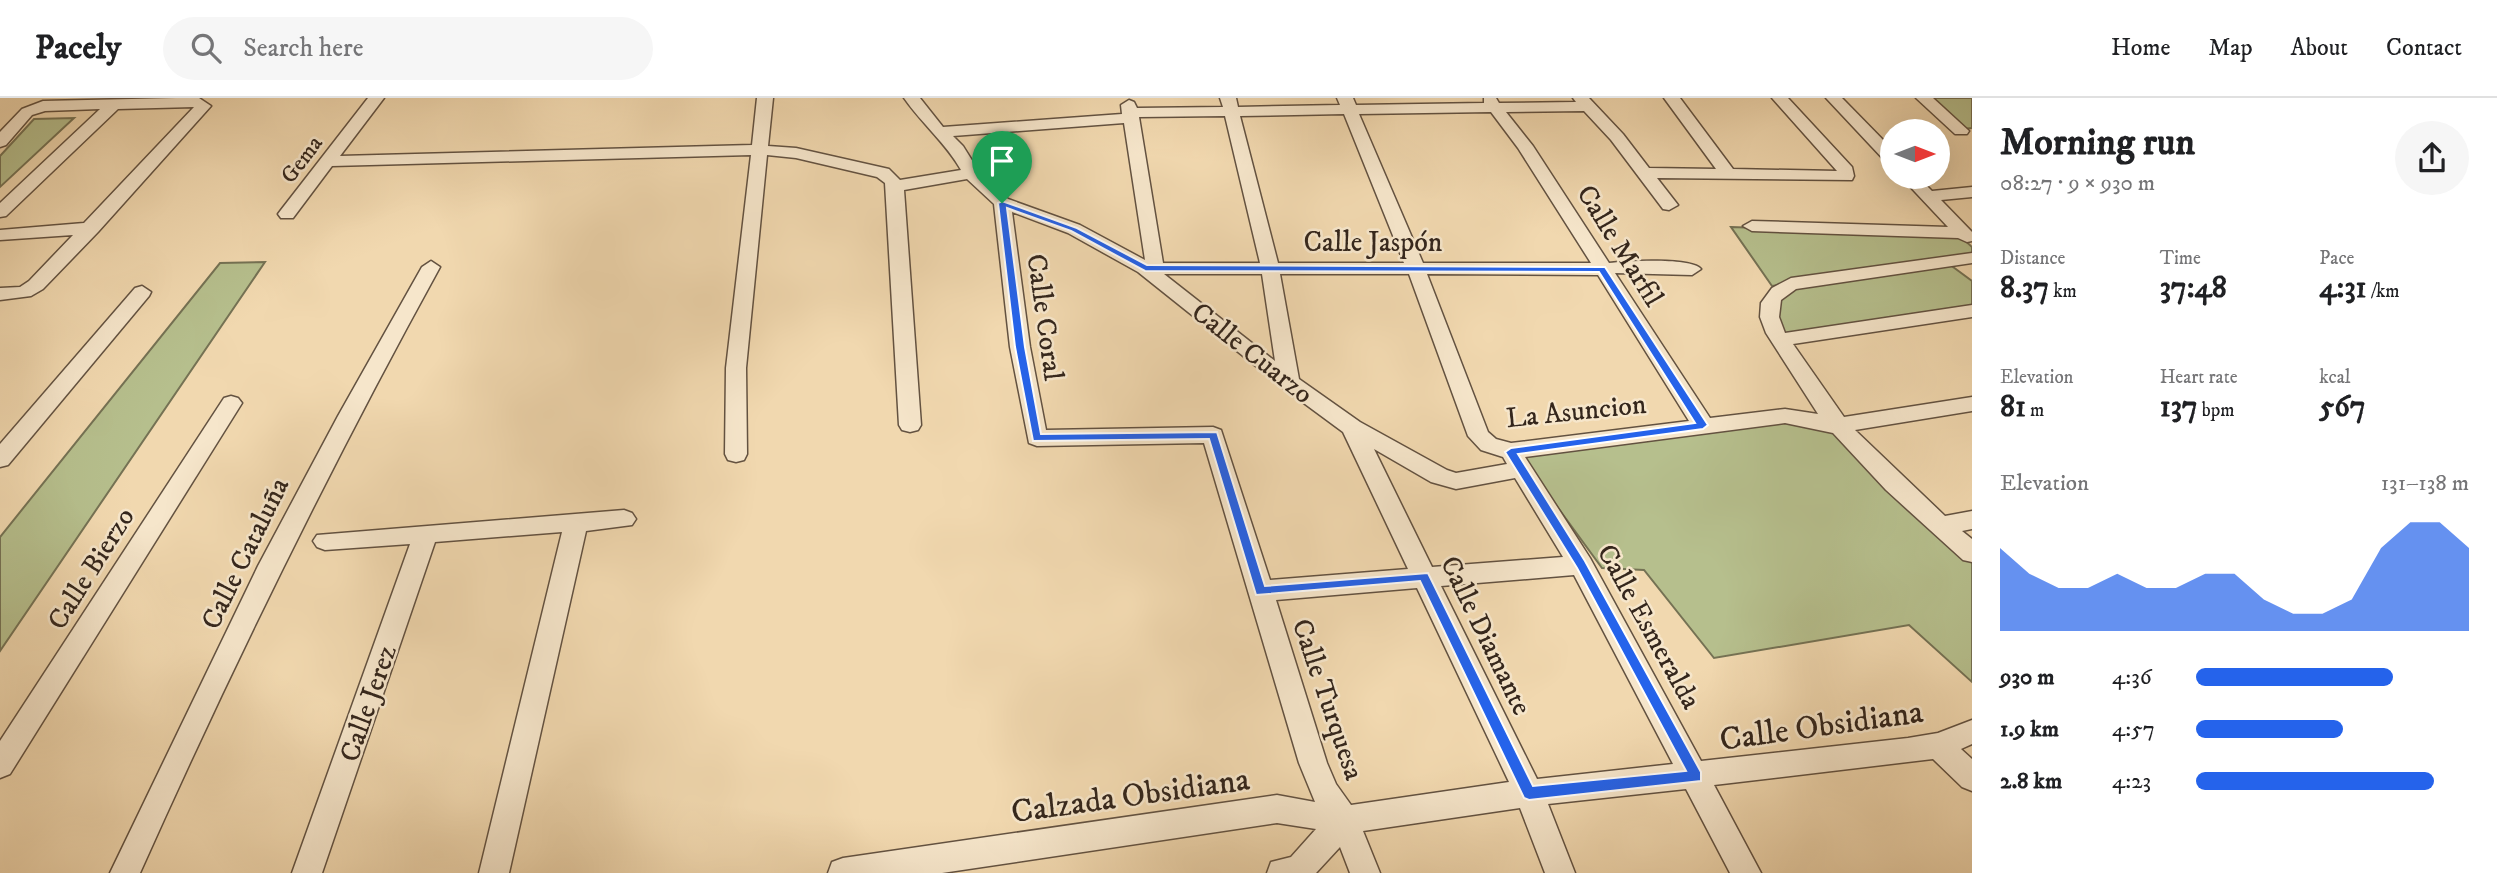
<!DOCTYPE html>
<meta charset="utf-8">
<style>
:root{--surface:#fff;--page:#f6f6f6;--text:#202124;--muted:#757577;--line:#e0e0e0;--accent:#2563eb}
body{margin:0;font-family:"IM FELL DW Pica",serif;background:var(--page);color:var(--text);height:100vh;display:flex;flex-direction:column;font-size:26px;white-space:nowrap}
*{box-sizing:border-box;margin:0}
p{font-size:23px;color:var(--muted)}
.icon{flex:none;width:38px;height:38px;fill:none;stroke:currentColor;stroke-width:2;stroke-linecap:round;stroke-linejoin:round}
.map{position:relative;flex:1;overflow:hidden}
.side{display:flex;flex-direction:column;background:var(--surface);width:525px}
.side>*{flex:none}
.needle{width:46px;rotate:90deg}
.fabs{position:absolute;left:1880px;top:21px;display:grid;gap:14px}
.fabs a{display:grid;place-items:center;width:70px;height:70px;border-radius:50%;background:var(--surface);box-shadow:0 7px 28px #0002;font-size:35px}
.pin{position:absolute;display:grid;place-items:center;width:60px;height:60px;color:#fff;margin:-72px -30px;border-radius:50% 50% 50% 0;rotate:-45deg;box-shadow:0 0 7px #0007}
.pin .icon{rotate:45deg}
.round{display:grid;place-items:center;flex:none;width:74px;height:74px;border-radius:37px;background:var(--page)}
.head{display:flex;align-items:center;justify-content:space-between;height:119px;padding:0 28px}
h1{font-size:38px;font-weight:700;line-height:52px}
.figures{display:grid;grid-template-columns:repeat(3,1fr);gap:10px;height:119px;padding:7px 28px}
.figures div{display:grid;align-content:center}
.figures b{font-size:30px;font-weight:700}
.figures small{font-size:19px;font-weight:400}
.figures p{font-size:19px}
.chart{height:196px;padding:14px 28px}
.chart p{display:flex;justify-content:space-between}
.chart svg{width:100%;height:126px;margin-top:7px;fill:var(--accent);opacity:.7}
ul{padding:0 28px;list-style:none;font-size:23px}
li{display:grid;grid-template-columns:112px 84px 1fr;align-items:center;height:52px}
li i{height:18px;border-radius:9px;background:var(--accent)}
header{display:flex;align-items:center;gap:42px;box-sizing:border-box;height:98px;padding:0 35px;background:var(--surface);border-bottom:2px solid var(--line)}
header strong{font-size:33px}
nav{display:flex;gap:38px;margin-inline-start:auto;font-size:24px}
.search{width:490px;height:63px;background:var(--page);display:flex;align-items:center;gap:18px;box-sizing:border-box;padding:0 24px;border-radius:38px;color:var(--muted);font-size:26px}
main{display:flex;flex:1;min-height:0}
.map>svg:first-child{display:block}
</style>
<header>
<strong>Pacely</strong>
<div class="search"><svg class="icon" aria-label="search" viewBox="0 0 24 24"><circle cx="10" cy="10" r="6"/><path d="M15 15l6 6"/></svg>Search here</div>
<nav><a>Home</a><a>Map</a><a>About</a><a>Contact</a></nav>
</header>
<main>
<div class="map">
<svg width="1972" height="775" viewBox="0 0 1972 775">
<rect width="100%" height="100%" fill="#f1d8af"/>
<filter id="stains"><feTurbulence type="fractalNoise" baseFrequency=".00286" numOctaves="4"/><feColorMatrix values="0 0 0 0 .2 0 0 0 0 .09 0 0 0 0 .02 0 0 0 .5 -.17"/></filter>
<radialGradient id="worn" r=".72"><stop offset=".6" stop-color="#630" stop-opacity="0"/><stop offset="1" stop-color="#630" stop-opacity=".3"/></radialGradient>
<g fill="#b6bf8d" stroke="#757254" stroke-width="2">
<path d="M1927 0H1972V30L1962 31Z"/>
<path d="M74 20 0 89V58L34 21Z"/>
<path d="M1731 129 1959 137 1972 149V158L1772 188Z"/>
<path d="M265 164 0 553V439L220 165Z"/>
<path d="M1949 166 1972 183V209L1784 238 1777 219 1778 201 1794 189Z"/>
<path d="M1798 323 1833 333 1972 460V584L1909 527 1714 560 1644 472 1602 470 1520 358Z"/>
</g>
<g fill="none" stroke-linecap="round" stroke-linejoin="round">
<defs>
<g id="street">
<path d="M176 0H199L211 8 98 134 43 191 31 198 0 202V190L20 189 29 183 73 137 0 142V132L84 125 194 9 118 11 6 118 0 119V105L100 11 45 13 32 17 6 47 0 49V34L22 11 43 3Z"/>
<path d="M368 0H384L340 58 752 47 757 0H773L768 48 796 50 889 71 900 82 961 72C946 45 922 26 904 0H920L943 29 1122 16 1121 7 1129 2 1134 4 1137 10 1223 9 1220 0H1236L1238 9 1340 7 1337 0H1353L1356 7 1484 5V0H1496L1499 5 1576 4 1573 0H1589L1623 36 1649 70 1716 71 1664 0H1680L1733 71 1837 73 1772 0H1788L1852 69 1854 78 1852 82 1657 80 1678 107 1669 112 1663 111 1611 42 1584 13 1506 14 1533 48 1609 165C1626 163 1691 159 1701 171L1692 177 1615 175 1710 320 1785 311 1818 316 1766 235 1760 219 1761 205 1772 190 1791 180 1972 155V165L1796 191 1781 202 1779 219 1785 235 1972 207V219L1793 246 1844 319 1972 299V313L1855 332 1945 418 1972 413V431L1962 433 1972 441V464L1963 462 1886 392 1833 335 1785 325 1525 359 1590 460 1701 663 1908 640 1938 635 1972 622V646L1961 651 1972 661V693L1962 689 1933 661 1714 687 1761 775H1730L1686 691 1548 706 1575 775H1545L1520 710 1363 733 1380 775H1350L1340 749 1316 775H1267L1271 764 1291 759 1316 731 1277 725 942 775H828L832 764 843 760 1277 697 1315 704 1299 665 1204 345 1037 348 1029 345 1010 249 994 106 967 81 904 92 921 327 918 332 910 334 902 332 899 327 885 85 877 79 796 60 767 57 746 270 747 356 744 362 736 364 728 362 725 356 726 270 751 57 332 68 293 120H281L278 116 281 112ZM1491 14 1518 50 1591 165H1423L1359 16ZM1344 16 1404 165H1278L1240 18ZM1225 18 1260 165H1163L1139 19ZM1124 25 1145 162 1080 127 1008 101 978 72 963 48 953 38ZM1012 114 1068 135 1138 174 1282 289 1343 334 1408 471 1270 482 1221 332 1213 329 1046 332 1030 249ZM1164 176H1262L1275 263ZM1280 176H1409L1468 338 1481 352 1503 359 1507 366 1456 375 1447 372 1360 324 1299 281ZM1427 176 1598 177 1689 323 1511 345 1496 341 1488 334ZM1374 351 1431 384 1456 391 1515 380 1563 459 1432 469ZM1574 477 1673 666 1537 681 1441 488ZM1417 490 1509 684 1351 707 1336 686 1327 665 1276 502Z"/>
<path d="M1826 0H1842L1892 51V66L1886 64Z"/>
<path d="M1916 0H1933L1969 33 1967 36H1955Z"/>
<path d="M1901 79H1918L1932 93 1972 89V99L1941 102 1972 134V143L1967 144 1958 140 1752 133 1743 128 1752 123 1948 129Z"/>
<path d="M431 163 440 169C331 367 232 569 140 775H110L258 468 338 318 422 169Z"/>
<path d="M142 188 151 194 149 198 8 367 0 369V346L135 190Z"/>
<path d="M231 298 238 300 242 305 10 676 0 680V643L224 300Z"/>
<path d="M624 412 632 415 636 421 632 427 586 433 509 775H479L562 434 435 444 322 775H292L410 446 325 452 317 449 313 443 317 437Z"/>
</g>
</defs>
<use href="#street" stroke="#635241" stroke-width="3"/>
<use href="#street" fill="#f6e6cb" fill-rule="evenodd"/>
</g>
<path fill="#2563eb" stroke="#fff" stroke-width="2" fill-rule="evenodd" d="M1002 103 1077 130 1147 167 1605 169 1708 327 1703 331 1518 356 1585 463 1701 674V683L1529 702 1524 700 1420 483 1256 497 1209 341 1033 343 1015 249 998 105ZM1007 110 1071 133 1145 173 1599 174 1695 325 1511 350 1505 354 1577 470 1686 673 1533 688 1428 475 1265 488 1217 334 1041 336 1025 249Z"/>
<g text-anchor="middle" stroke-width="5" stroke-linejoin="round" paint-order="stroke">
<g font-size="23" fill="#34261c" stroke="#f6e6cb">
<text transform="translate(301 61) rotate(-53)" y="8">Gema</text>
</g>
<g font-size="28" fill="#34261c" stroke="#f6e6cb">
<text x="1373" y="153">Calle Jaspón</text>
<text transform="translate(1621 147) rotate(58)" y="10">Calle Marfil</text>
<text transform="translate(1046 219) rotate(82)" y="10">Calle Coral</text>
<text transform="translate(1253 254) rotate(38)" y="10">Calle Cuarzo</text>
<text transform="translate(1576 312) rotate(-6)" y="10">La Asuncion</text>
<text transform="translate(244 455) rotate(-64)" y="10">Calle Cataluña</text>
<text transform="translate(90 470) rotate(-58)" y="10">Calle Bierzo</text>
<text transform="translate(1650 528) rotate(61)" y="10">Calle Esmeralda</text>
<text transform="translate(1487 537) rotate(64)" y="10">Calle Diamante</text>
<text transform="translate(1329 601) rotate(71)" y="10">Calle Turquesa</text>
<text transform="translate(367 605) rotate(-71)" y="10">Calle Jerez</text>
</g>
<g font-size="33" fill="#34261c" stroke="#f6e6cb">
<text transform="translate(1821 626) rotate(-8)" y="12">Calle Obsidiana</text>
<text transform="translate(1130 696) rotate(-8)" y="12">Calzada Obsidiana</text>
</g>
</g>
<rect width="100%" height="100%" filter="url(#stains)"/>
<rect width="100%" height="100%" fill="url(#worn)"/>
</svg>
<div class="fabs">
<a><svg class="needle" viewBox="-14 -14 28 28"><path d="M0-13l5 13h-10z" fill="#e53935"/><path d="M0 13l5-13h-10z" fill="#757577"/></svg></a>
</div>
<div class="pin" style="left:1002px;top:105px;background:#1e9e55"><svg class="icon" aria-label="arrive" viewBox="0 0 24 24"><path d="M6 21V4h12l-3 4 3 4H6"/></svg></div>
</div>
<section class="side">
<div class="head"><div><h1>Morning run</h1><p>08:27 · 9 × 930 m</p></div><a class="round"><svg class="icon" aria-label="share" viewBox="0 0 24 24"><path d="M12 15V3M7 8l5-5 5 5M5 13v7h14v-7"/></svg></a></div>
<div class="figures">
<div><p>Distance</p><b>8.37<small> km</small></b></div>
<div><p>Time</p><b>37:48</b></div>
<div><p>Pace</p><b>4:31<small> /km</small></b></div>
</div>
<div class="figures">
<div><p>Elevation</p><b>81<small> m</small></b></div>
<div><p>Heart rate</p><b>137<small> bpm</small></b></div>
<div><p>kcal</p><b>567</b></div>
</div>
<div class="chart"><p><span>Elevation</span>131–138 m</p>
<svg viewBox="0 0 160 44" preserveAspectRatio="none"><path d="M0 44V15L10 24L20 29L30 29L40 24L50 29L60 29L70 24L80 24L90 33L100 38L110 38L120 33L130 15L140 6L150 6L160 15V44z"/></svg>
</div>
<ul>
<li><b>930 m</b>4:36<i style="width:72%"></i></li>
<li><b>1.9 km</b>4:57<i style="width:54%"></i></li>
<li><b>2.8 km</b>4:23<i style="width:87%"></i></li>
</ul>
</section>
</main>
